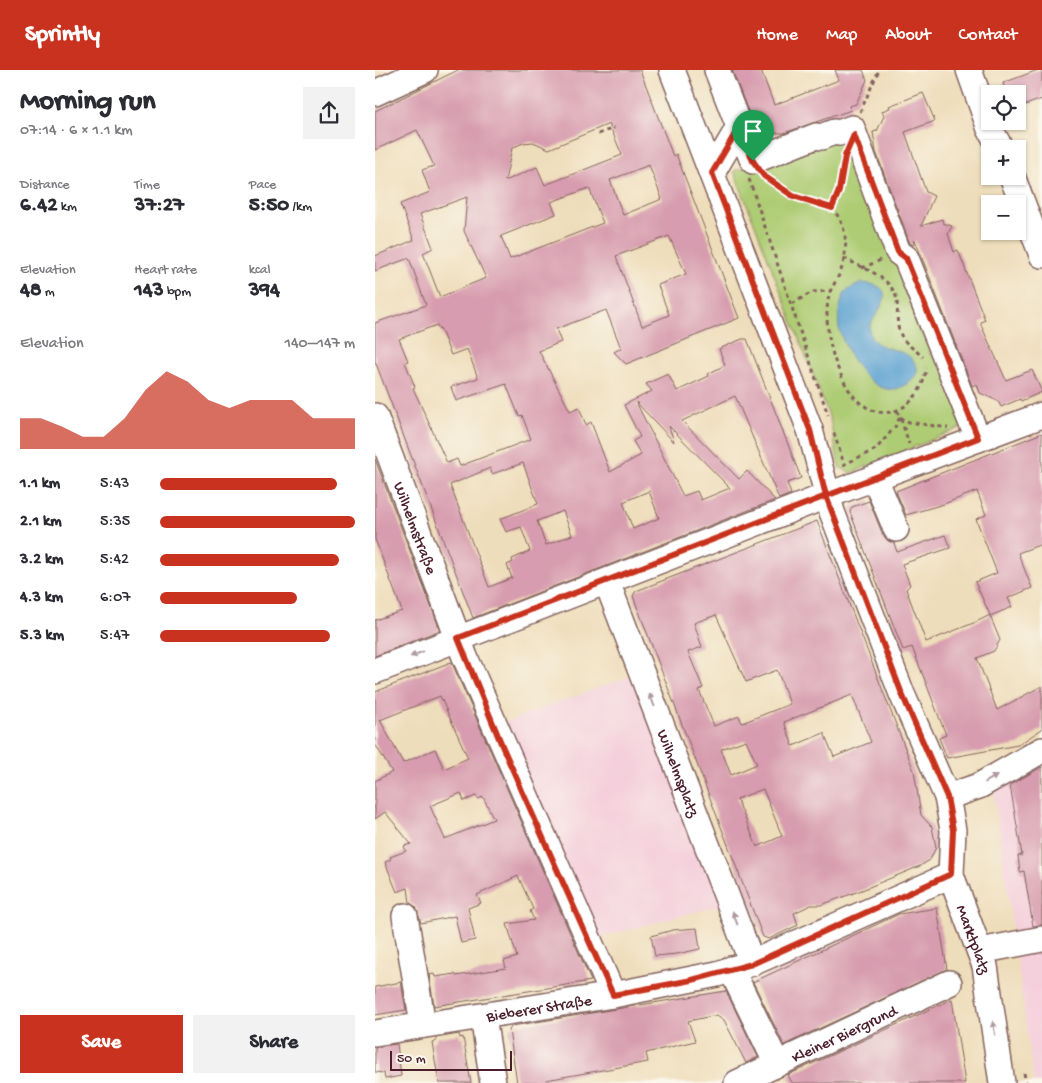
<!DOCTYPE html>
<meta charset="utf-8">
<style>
:root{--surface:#fff;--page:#f2f2f3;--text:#2b2b33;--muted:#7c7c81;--accent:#c8321e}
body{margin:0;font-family:"Gochi Hand",sans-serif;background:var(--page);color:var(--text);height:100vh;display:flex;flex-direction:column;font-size:19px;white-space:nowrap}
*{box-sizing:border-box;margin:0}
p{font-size:16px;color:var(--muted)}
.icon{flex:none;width:28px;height:28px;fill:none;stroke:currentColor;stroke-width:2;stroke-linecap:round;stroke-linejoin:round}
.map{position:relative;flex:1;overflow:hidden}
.drawer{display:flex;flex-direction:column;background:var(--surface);width:375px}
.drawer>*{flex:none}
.tools{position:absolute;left:606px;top:15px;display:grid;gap:10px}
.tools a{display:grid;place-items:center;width:45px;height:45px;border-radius:0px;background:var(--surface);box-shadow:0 1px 4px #0004;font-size:25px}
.scale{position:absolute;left:15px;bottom:12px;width:122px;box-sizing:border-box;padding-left:5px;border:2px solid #4a1f2b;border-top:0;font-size:14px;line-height:18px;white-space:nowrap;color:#4a1f2b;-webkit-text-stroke:4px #fbf7ec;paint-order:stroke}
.pin{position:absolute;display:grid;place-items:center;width:42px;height:42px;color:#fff;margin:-51px -21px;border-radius:50% 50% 50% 0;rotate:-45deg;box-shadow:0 0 5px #0007}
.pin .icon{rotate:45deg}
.round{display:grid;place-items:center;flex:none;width:52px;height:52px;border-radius:0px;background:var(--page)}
.overview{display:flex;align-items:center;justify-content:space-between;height:85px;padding:0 20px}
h1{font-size:28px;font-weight:800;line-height:38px}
.metrics{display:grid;grid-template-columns:repeat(3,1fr);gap:8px;height:85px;padding:5px 20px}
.metrics div{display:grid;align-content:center}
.metrics b{font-size:21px;font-weight:800}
.metrics small{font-size:14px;font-weight:400}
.metrics p{font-size:14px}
.chart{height:140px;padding:10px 20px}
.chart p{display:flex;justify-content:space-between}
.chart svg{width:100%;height:90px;margin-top:5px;fill:var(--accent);opacity:.7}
.cta{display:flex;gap:10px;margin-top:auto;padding:10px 20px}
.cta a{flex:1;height:58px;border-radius:0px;background:var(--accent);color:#fff;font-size:20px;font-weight:800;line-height:58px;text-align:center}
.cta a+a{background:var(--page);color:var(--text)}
ul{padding:0 20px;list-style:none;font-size:16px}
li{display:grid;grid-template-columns:80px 60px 1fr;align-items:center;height:38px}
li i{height:12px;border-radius:6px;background:var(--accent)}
header{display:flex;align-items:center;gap:30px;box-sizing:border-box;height:70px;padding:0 25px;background:var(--accent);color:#fff}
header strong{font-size:24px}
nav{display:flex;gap:28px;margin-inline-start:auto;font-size:18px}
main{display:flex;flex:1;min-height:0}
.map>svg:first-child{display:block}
</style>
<header>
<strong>Sprintly</strong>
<nav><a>Home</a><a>Map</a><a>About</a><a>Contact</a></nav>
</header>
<main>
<section class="drawer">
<div class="overview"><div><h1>Morning run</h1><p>07:14 · 6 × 1.1 km</p></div><a class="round"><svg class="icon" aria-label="share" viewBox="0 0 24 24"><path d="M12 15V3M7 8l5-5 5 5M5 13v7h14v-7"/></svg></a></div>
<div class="metrics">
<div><p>Distance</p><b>6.42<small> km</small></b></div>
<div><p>Time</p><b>37:27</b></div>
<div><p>Pace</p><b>5:50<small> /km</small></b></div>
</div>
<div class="metrics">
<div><p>Elevation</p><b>48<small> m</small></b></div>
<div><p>Heart rate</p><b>143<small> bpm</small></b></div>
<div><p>kcal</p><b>394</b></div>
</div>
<div class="chart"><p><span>Elevation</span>140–147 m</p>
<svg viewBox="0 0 160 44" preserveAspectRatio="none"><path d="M0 44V29L10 29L20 33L30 38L40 38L50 29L60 15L70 6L80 11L90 20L100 24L110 20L120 20L130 20L140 29L150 29L160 29V44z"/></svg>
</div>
<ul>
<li><b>1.1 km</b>5:43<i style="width:91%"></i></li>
<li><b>2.1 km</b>5:35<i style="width:100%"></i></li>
<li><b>3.2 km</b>5:42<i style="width:92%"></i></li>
<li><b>4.3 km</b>6:07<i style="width:70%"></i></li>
<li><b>5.3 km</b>5:47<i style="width:87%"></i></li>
</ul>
<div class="cta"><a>Save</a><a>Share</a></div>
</section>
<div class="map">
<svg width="667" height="1013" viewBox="0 0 667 1013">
<rect width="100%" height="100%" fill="#fbf7ec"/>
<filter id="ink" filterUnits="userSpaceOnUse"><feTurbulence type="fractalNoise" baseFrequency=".02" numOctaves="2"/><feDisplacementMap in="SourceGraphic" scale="10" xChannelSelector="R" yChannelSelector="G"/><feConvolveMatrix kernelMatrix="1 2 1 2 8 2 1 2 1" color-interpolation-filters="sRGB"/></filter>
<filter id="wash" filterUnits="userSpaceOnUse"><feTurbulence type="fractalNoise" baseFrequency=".0096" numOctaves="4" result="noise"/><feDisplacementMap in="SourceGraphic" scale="20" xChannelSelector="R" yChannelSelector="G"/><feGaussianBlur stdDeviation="1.12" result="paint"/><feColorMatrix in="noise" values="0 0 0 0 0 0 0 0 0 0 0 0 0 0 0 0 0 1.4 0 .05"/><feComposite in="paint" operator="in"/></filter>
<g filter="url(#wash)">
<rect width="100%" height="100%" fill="#eeddba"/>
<g fill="#f4cfdc">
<path d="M264 603 352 833 219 869 123 655Z"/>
<path d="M667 689V1013H659L618 716Z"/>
</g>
<path fill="#aecc73" stroke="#7c764f" d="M476 62 528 191 590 356 476 403 464 397 455 349 359 101Z"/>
<path fill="#5ca1d1" stroke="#53607e" d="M486 213C529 215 501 241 494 258 497 287 531 271 542 297 543 303 541 306 536 310 504 342 470 284 464 258 462 245 465 232 471 221Z"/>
<g id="blocks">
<g fill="#d79caf" fill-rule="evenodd">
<path d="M83 0H265L298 86 301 84 364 248 251 294 239 282 246 278 231 240 181 259 186 272 164 281 195 341 204 337 211 355 216 352 235 402 266 385 258 371 265 367 249 335 277 321 271 314 293 304 302 321 334 306 333 304 350 295 344 279 367 269H372L426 408 412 413 416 424 404 429 360 326 307 351 364 409 372 401 400 430 98 548 0 291V253L51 235 34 188 0 201V186L39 170 25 134 55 122 47 100 59 96 42 60 0 80V41ZM234 54 247 85 170 115 162 97 130 111 137 78 148 73 158 72 174 79ZM274 95 287 129 248 145 235 110ZM214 118 228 153 135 189 126 166 181 144 176 132ZM92 127 89 161 111 208 65 227 48 183 58 178 45 144ZM294 166 311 204 283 215 294 245 267 256 241 186ZM62 255 64 259 65 258 76 285 92 279 103 308 76 317 81 331 131 314 144 346 147 345 156 369 85 396 82 389 72 393 38 318 40 317 30 292 33 291 24 269ZM261 332 299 372 294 356 355 418 326 430 322 421 308 426ZM148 393 163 434 125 449 131 462 146 457 155 481 137 489 138 492 132 495 137 508 114 517 75 415 115 398 117 404ZM274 421 284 448 258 459 248 432ZM188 441 197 465 171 475 162 451Z"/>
<path d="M357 0H386L399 35 464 10 460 0H488L492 10 481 34 474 36 476 40 409 63H399L392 60 384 52 378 54Z"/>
<path d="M663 0H667V29L642 38V24H632L628 13Z"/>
<path d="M548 23 560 51 530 62 551 122 559 126 546 156 567 149 568 153 577 156 573 164 579 182 583 180 588 193 610 250 606 252V255L631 310 657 300 667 322 646 331 645 329 626 337 623 331 605 323 602 314 597 316 540 170 538 175 535 173 501 82 498 62 502 61 509 46 507 41 515 38 514 36Z"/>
<path d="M667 363V474L643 483 657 518 633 528 637 537 615 546 625 570 619 581 602 588 622 640 667 616V659L643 675 572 688 564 668 571 665 537 577 528 580 475 442 477 437 494 431 508 465 513 471 519 473 522 482 570 465 575 478 527 494 535 515 531 519 551 572 601 552 615 545 600 512 622 503 601 449 611 445 602 421 569 434 531 445 521 421Z"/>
<path d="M0 389 65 560 0 586V550L27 541 0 469Z"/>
<path d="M442 451 539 701 546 745 557 757 561 777 555 790 545 796 487 820 446 835H436L419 843 423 855 394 869 388 867 258 526 261 521ZM341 545 371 612 402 600 415 634 367 653 364 646 339 656 324 620 328 618 313 582 327 577 319 553ZM477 625 496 672 459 687 449 663 418 676 409 652ZM371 670 382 694 356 705 346 679ZM388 719 407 766 382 777 362 729Z"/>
<path d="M76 592 77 593 216 911 59 936 54 905 59 904 60 907 80 904 81 906 131 898 129 891 142 887 132 854 159 850 155 841 158 839 143 806 102 825 106 833 93 838 100 870 86 873 80 846 46 853 41 837 35 833 33 818 22 822 10 792 16 789 15 787 31 781 29 776 36 774 10 742 0 749V711L17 702 0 674V622ZM65 626 93 688 69 699 60 679 28 693 5 650ZM86 723 89 731 101 726 103 729 108 727 119 749 70 769 55 736Z"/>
<path d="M667 697V855L658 856 649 801 645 802 643 786 647 785 635 715Z"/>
<path d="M562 838 572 899 409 975 378 912 524 844Z"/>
<path d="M322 858 325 879 302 884 280 886 276 866 298 860Z"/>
<path d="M26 912 31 940 0 945V917Z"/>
<path d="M351 921 383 987 371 993 349 950 342 945 313 951 320 971 271 983 273 992 171 1010V1013H142L134 960 137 956Z"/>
<path d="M577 929 590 1013H417L413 1005Z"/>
<path d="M84 964 85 968 88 967 96 1013H64L57 972 61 971V968Z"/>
<path d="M22 974 26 1006 10 1009 9 1003 0 1002V977Z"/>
</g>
</g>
</g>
<g filter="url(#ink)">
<use href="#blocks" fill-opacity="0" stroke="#83625d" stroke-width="1"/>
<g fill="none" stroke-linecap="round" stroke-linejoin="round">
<defs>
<g id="minor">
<path id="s1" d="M297 0 435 360 457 442 527 624 572 727 578 760 576 805 610 896 627 1013"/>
<path d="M594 0 615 59 626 79"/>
<path d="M0 23 50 0"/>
<path d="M364 57 378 91 441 66 446 67 459 62 464 63 477 58 523 182 531 188 603 369"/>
<path d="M337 103 364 57 342 0"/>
<path d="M637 106 667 185"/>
<path id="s2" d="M0 346 90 587 238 925"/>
<path d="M500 408 521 459"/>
<path id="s3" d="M232 512 377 893"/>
<path d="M0 601 451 426 667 345"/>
<path d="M572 727 604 716 667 680"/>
<path d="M30 846 48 955"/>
<path d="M605 881 667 869"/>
<path d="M356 899 402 994"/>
<path d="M108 946 118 1013"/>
<path id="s4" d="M0 963 238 925 342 904 377 893 576 805"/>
<path id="s5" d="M362 1013 574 913"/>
</g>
</defs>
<use href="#minor" stroke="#83625d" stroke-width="28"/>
<g stroke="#83625d" stroke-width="3" stroke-dasharray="4 4" stroke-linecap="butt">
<path d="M485 42 504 0"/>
<path d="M223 64 239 58"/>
<path d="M391 107 426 129 457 139C474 155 473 183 465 203 461 212 454 220 453 231 450 248 454 274 460 291 465 304 472 320 482 330 512 359 548 333 551 298"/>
<path d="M374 109 453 345"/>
<path d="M457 138 470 96"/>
<path d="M469 188C485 197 507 203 518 220 527 233 518 251 526 265 530 274 541 280 548 287"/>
<path d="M487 198 506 190"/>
<path d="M417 234 437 222 455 221"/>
<path d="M525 347 534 352 573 358"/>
<path d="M526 349 534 374"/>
<path d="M459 363 469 394"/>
<path d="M468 395 501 379 520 357 525 347 522 340"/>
<path d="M649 1003 651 1013"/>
</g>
<use href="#minor" stroke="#fff" stroke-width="25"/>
</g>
<defs><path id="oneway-solid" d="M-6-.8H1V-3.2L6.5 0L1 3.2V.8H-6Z" transform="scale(1.25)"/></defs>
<g fill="#ae9aa0">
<use href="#oneway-solid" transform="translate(42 584) rotate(158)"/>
<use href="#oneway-solid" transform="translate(277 630) rotate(-111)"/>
<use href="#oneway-solid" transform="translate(616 709) rotate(-30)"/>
<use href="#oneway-solid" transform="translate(360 848) rotate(-110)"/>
<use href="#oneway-solid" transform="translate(619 958) rotate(-99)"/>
</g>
</g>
<g fill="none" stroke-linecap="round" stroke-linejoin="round" filter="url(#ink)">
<defs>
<path id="route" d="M378 91 364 57 337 103 435 360 451 426 83 568 128 678 238 925 317 910 377 894 576 804 578 760 572 727 527 624 451 426 603 368 531 188 523 182 479 65 470 86 464 121 457 138 418 126 389 106 378 91"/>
</defs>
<use href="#route" stroke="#fff" stroke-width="10"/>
<use href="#route" stroke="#c8321e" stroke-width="6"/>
</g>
<g text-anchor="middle" stroke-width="5" stroke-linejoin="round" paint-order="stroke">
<g font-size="16" fill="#4a1f2b" stroke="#fbf7ec">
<text dy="6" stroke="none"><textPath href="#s2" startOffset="119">Wilhelmstraße</textPath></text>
<text dy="6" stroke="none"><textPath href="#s3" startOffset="204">Wilhelmsplatz</textPath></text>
<text dy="6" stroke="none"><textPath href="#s1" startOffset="925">Marktplatz</textPath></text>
<text dy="6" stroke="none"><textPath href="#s4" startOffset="166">Bieberer Straße</textPath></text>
<text dy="6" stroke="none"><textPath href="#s5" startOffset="118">Kleiner Biergrund</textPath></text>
</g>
</g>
</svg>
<div class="tools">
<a><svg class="icon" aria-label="locate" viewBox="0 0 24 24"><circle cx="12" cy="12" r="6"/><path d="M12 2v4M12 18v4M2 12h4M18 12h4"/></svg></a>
<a>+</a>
<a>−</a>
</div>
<div class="scale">50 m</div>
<div class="pin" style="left:378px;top:91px;background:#1e9e55"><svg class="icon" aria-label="arrive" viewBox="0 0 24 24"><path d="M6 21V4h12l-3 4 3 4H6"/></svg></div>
</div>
</main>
